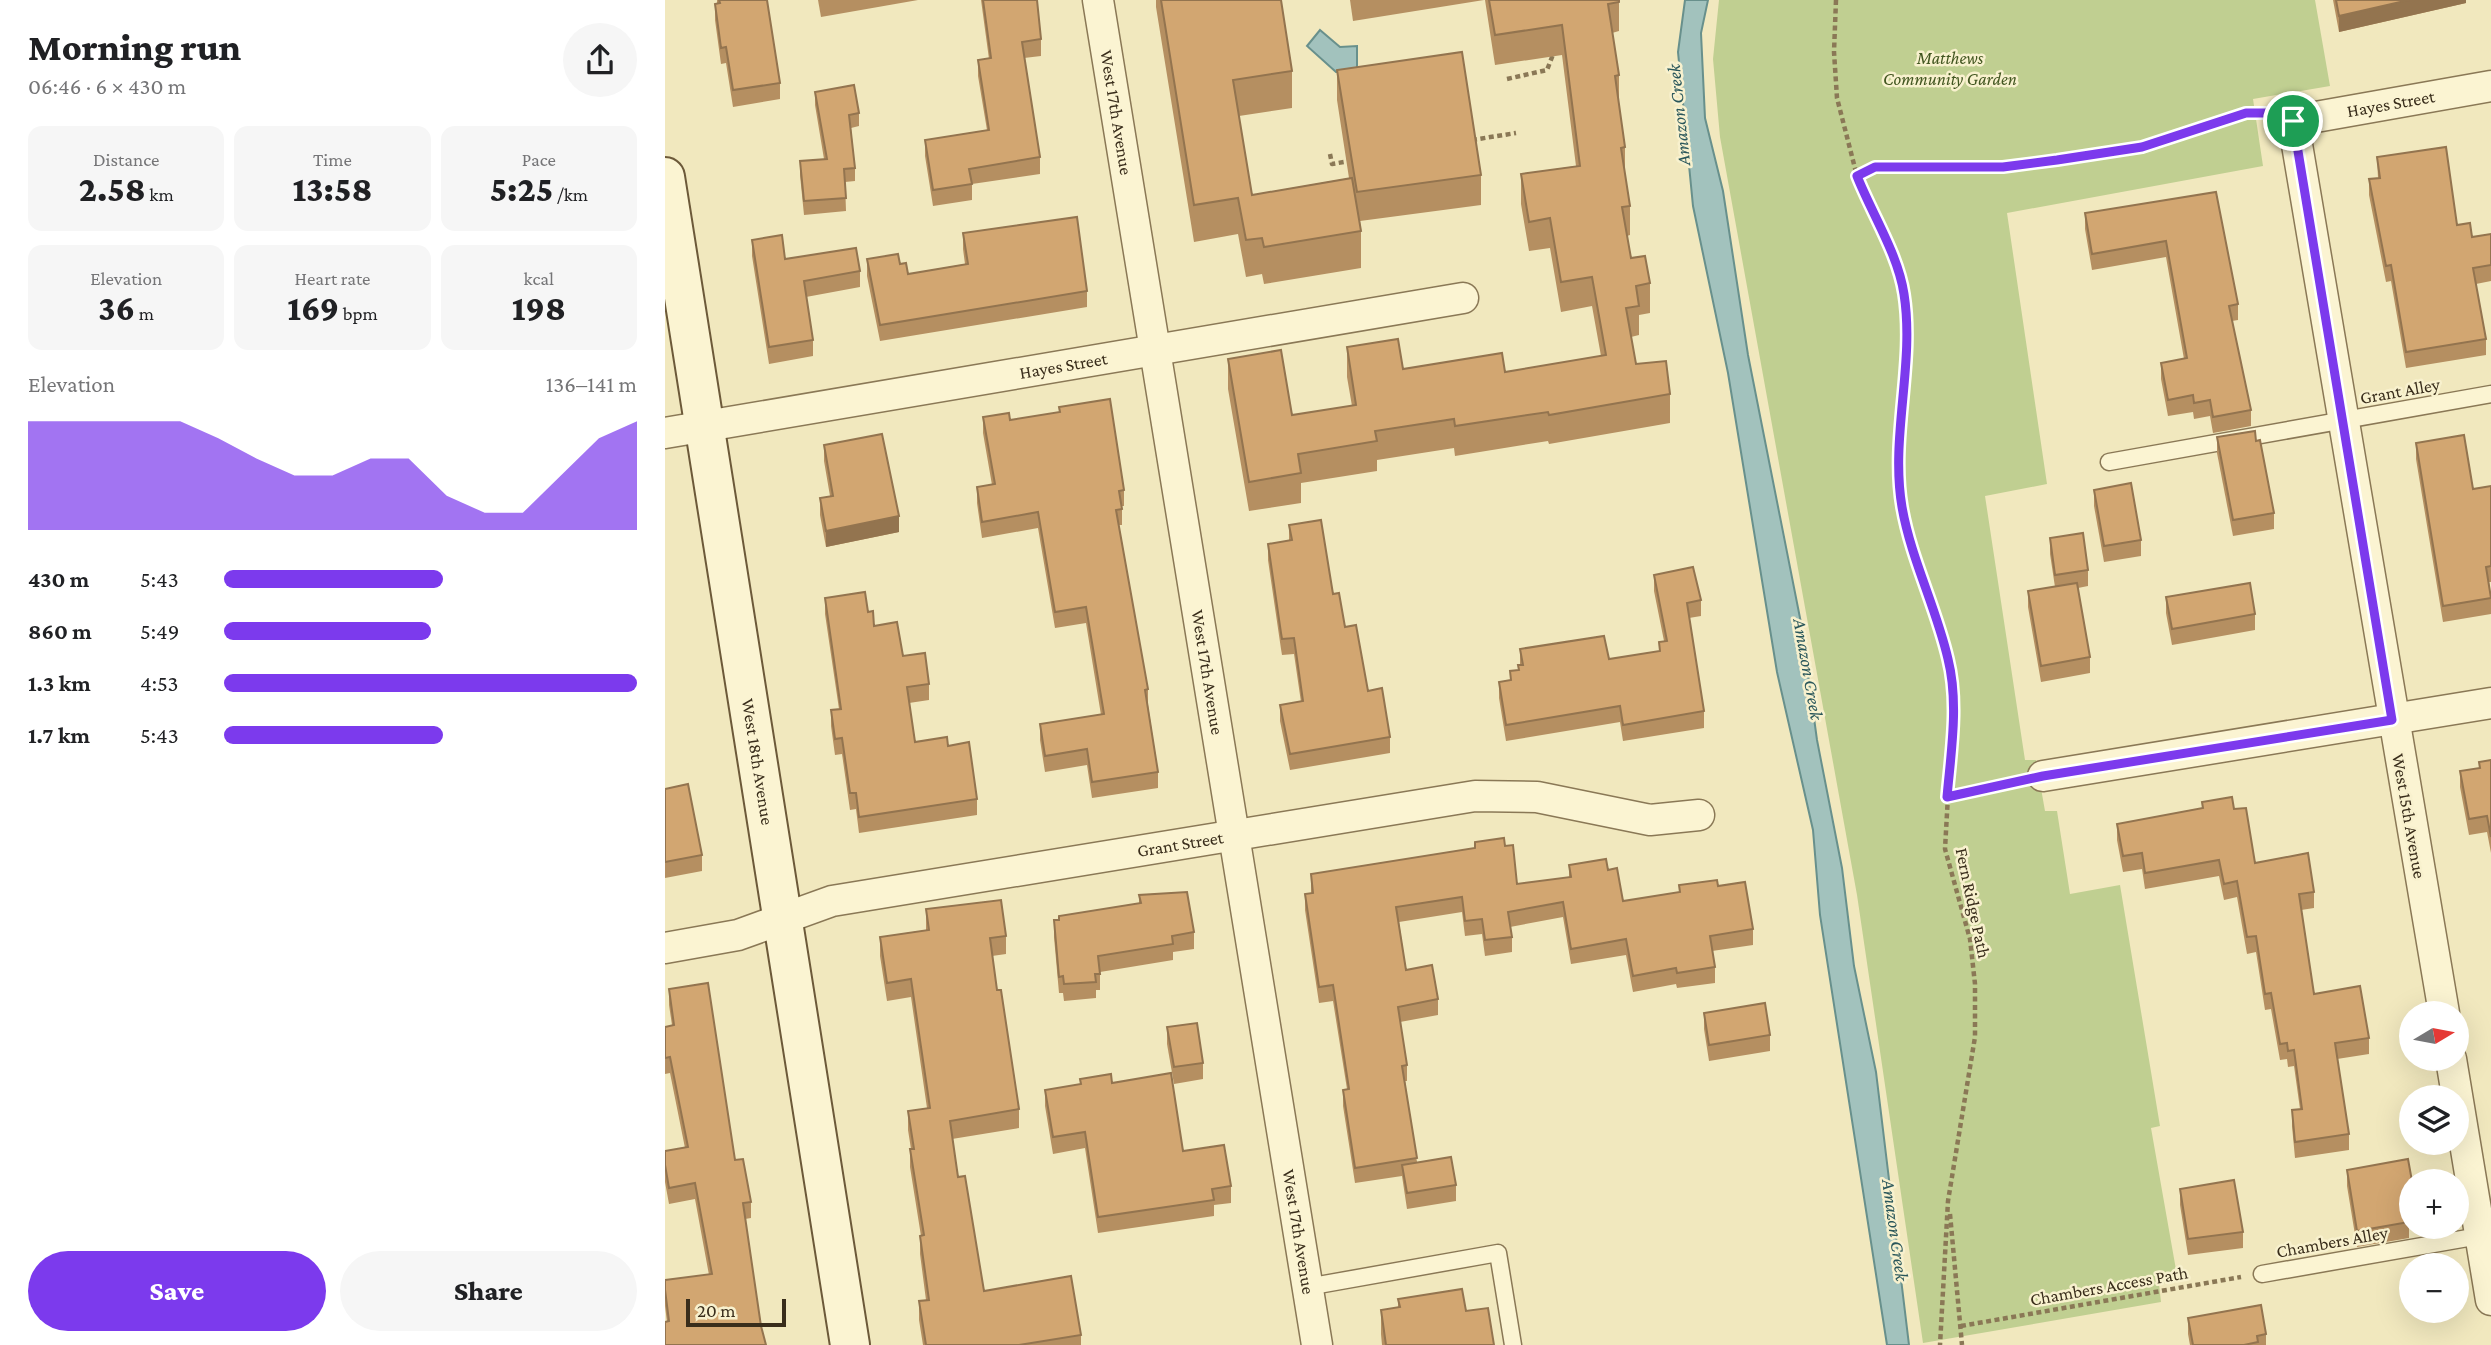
<!DOCTYPE html>
<meta charset="utf-8">
<style>
:root{--surface:#fff;--page:#f6f6f6;--text:#202124;--muted:#757577;--accent:#7c3aed}
body{margin:0;font-family:"Crimson Pro",serif;background:var(--page);color:var(--text);height:100vh;display:flex;flex-direction:column;font-size:26px;white-space:nowrap}
*{box-sizing:border-box;margin:0}
p{font-size:23px;color:var(--muted)}
.icon{flex:none;width:38px;height:38px;fill:none;stroke:currentColor;stroke-width:2;stroke-linecap:round;stroke-linejoin:round}
.map{position:relative;flex:1;overflow:hidden}
.details{display:flex;flex-direction:column;background:var(--surface);width:665px}
.details>*{flex:none}
.needle{width:46px;rotate:80deg}
.fabs{position:absolute;left:1734px;top:1001px;display:grid;gap:14px}
.fabs a{display:grid;place-items:center;width:70px;height:70px;border-radius:50%;background:var(--surface);box-shadow:0 7px 28px #0002;font-size:35px}
.scale{position:absolute;left:21px;bottom:18px;width:100px;box-sizing:border-box;padding-left:7px;border:4px solid #392d1b;border-top:0;font-size:19px;line-height:24px;white-space:nowrap;color:#392d1b;-webkit-text-stroke:5px #f8f1ce;paint-order:stroke}
.pin{position:absolute;display:grid;place-items:center;width:60px;height:60px;color:#fff;margin:-30px;border:4px solid #fff;border-radius:50%;box-shadow:0 2px 7px #0007}
.round{display:grid;place-items:center;flex:none;width:74px;height:74px;border-radius:37px;background:var(--page)}
.headline{display:flex;align-items:center;justify-content:space-between;height:119px;padding:0 28px}
h1{font-size:38px;font-weight:800;line-height:52px}
.metrics{display:grid;grid-template-columns:repeat(3,1fr);gap:10px;height:119px;padding:7px 28px}
.metrics div{display:grid;align-content:center;border-radius:14px;background:var(--page);text-align:center}
.metrics b{font-size:35px;font-weight:800}
.metrics small{font-size:19px;font-weight:400}
.metrics p{font-size:19px}
.chart{height:196px;padding:14px 28px}
.chart p{display:flex;justify-content:space-between}
.chart svg{width:100%;height:126px;margin-top:7px;fill:var(--accent);opacity:.7}
.action{display:flex;gap:14px;margin-top:auto;padding:14px 28px}
.action a{flex:1;height:80px;border-radius:42px;background:var(--accent);color:#fff;font-size:28px;font-weight:800;line-height:80px;text-align:center}
.action a+a{background:var(--page);color:var(--text)}
ul{padding:0 28px;list-style:none;font-size:23px}
li{display:grid;grid-template-columns:112px 84px 1fr;align-items:center;height:52px}
li i{height:18px;border-radius:9px;background:var(--accent)}
main{display:flex;flex:1;min-height:0}
.map>svg:first-child{display:block}
</style>
<main>
<section class="details">
<div class="headline"><div><h1>Morning run</h1><p>06:46 · 6 × 430 m</p></div><a class="round"><svg class="icon" aria-label="share" viewBox="0 0 24 24"><path d="M12 15V3M7 8l5-5 5 5M5 13v7h14v-7"/></svg></a></div>
<div class="metrics">
<div><p>Distance</p><b>2.58<small> km</small></b></div>
<div><p>Time</p><b>13:58</b></div>
<div><p>Pace</p><b>5:25<small> /km</small></b></div>
</div>
<div class="metrics">
<div><p>Elevation</p><b>36<small> m</small></b></div>
<div><p>Heart rate</p><b>169<small> bpm</small></b></div>
<div><p>kcal</p><b>198</b></div>
</div>
<div class="chart"><p><span>Elevation</span>136–141 m</p>
<svg viewBox="0 0 160 44" preserveAspectRatio="none"><path d="M0 44V6L10 6L20 6L30 6L40 6L50 12L60 19L70 25L80 25L90 19L100 19L110 32L120 38L130 38L140 25L150 12L160 6V44z"/></svg>
</div>
<ul>
<li><b>430 m</b>5:43<i style="width:53%"></i></li>
<li><b>860 m</b>5:49<i style="width:50%"></i></li>
<li><b>1.3 km</b>4:53<i style="width:100%"></i></li>
<li><b>1.7 km</b>5:43<i style="width:53%"></i></li>
</ul>
<div class="action"><a>Save</a><a>Share</a></div>
</section>
<div class="map">
<svg width="1826" height="1345" viewBox="0 0 1826 1345">
<rect width="100%" height="100%" fill="#f1e8be"/>
<path fill="#c0cf91" d="M1054 0H1650L1665 86 1588 99 1598 166 1342 213 1382 484 1320 496 1360 760H1371L1380 811H1392L1405 894 1455 885 1495 1126 1486 1128 1513 1281 1494 1284 1496 1302 1258 1343 1192 895 1055 137 1048 59Z"/>
<g fill="#a2c2bd" stroke="#68908c" stroke-width="2">
<path d="M1020 0H1043L1036 33 1040 118 1058 191 1083 355 1136 623 1152 740 1177 868 1189 966 1211 1072 1244 1345H1222L1155 915 1148 830 1112 672 1063 373 1028 206 1013 52Z"/>
<path d="M655 30 675 47 692 46V71L671 72 642 46Z"/>
</g>
<g fill="none" stroke-linecap="round" stroke-linejoin="round">
<defs>
<g id="service">
<path d="M1444 462 1826 394"/>
<path d="M1597 1274 1820 1235"/>
<path d="M642 1287 833 1253 848 1345"/>
</g>
<g id="minor">
<path id="s1" d="M433 0 652 1345"/>
<path id="s2" d="M0 433 798 298"/>
<path d="M1378 776 1826 703"/>
<path id="s3" d="M0 948 73 935 167 901 810 796 872 797 985 820 1034 815"/>
<path id="s4" d="M1779 1013 1628 121 1826 86"/>
<path d="M1786 1059 1826 1300"/>
</g>
<g id="secondary">
<path id="s5" d="M0 177 185 1345"/>
</g>
</defs>
<use href="#service" stroke="#8a7856" stroke-width="19"/>
<use href="#minor" stroke="#8a7856" stroke-width="33"/>
<use href="#secondary" stroke="#6c5939" stroke-width="42"/>
<g stroke="#8a7856" stroke-width="4.5" stroke-dasharray="5 3.5" stroke-linecap="butt">
<path d="M1171 0 1169 52 1172 98 1192 176 1232 267 1239 294 1242 334 1235 469 1237 505 1245 541 1284 662 1288 706 1280 849 1305 939 1310 984V1037L1283 1201 1275 1345"/>
<path d="M842 79 882 70 889 52"/>
<path d="M807 140 851 133"/>
<path d="M665 154 667 164 685 161"/>
<path d="M1192 176 1210 167H1338L1393 160 1477 147 1566 117 1598 112"/>
<path d="M1282 797 1350 782"/>
<path d="M1285 1214 1297 1345"/>
<path d="M1296 1326 1576 1277"/>
</g>
<use href="#service" stroke="#fbf4d2" stroke-width="16"/>
<use href="#minor" stroke="#fbf4d2" stroke-width="30"/>
<use href="#secondary" stroke="#fbf4d2" stroke-width="38"/>
</g>
<g fill="#b58f61">
<path d="M52 0H102L115 83V99L68 107 61 63 56 64 50 20V4L52 3Z"/>
<path d="M153 0H253L156 17Z"/>
<path d="M316 0H372L376 39V56L359 58 375 157V174L307 184V200L268 206 260 156V140L322 130 313 76V60L324 59Z"/>
<path d="M491 0H616L627 71V108L574 116 587 195 684 178 672 100V70L816 175V205L695 221 696 231V268L599 284 597 274 581 277 573 234 529 242 491 7Z"/>
<path d="M685 0H819L688 21Z"/>
<path d="M820 0H954V31L947 33 954 75V103L960 147V174L965 206V235L962 236 966 258 985 283V313L974 315V335L966 337 971 364 1005 394V423L884 444 883 441 790 456 789 448 712 460V471L636 483V503L584 511 563 389V359L627 415 687 406 682 377V347L738 369 840 372 936 356 927 306 896 312 885 248 864 251 856 204V174L911 166 897 55 830 65Z"/>
<path d="M1668 0H1801V3L1674 32Z"/>
<path d="M150 92 194 113V126L186 128 190 168V181L180 182 181 211 139 215 135 175V161L159 159 150 105Z"/>
<path d="M1712 157 1807 237 1826 234V281L1811 284 1821 339V355L1741 368 1726 281 1721 282 1704 195V179L1713 178Z"/>
<path d="M1551 192 1573 304V320L1567 321 1586 410V426L1548 433 1545 416 1529 419 1528 412 1503 416 1496 379V363L1519 359 1501 257 1427 270 1420 229V213Z"/>
<path d="M298 233 422 291V307L215 341 202 276V259L235 264 243 274 300 264 298 249Z"/>
<path d="M87 240 120 259 195 271V287L141 297 148 340V356L104 364 87 256Z"/>
<path d="M394 407 459 490V506H457V525H454L483 689V705L493 772V788L427 798 422 765 380 772 375 740V724L436 715 421 623 390 628 373 528 317 538 312 503V487L327 485 318 433V417L345 420 394 412Z"/>
<path d="M1552 437 1591 441 1609 513V529L1568 536 1552 453Z"/>
<path d="M1751 443 1808 489 1826 486V582H1824L1826 597V614L1778 622 1751 459Z"/>
<path d="M159 445 234 532 161 547 155 515V498L165 496 159 461Z"/>
<path d="M1429 490 1476 540V556L1439 562 1429 506Z"/>
<path d="M624 525 668 594 703 691 725 737V753L625 770 615 721V705L636 702 629 654 617 655 616 649 603 560V544L624 541Z"/>
<path d="M1385 538 1423 570V586L1413 588 1425 657V673L1376 682 1363 607V591L1390 587 1385 554Z"/>
<path d="M989 575 1036 600V616L1024 618 1039 711V728L958 741 955 722 841 741 834 698V682L845 680V671L853 670V665H855V649L944 659 994 651V642L999 641 989 591Z"/>
<path d="M1501 597 1590 614V630L1507 645 1501 613Z"/>
<path d="M160 598 203 612 209 626 264 684V700L244 703 250 742 283 746 312 799V815L194 833 191 809 185 810 177 754 170 755 166 726V710L174 709 160 614Z"/>
<path d="M1826 760V853L1822 832 1804 835 1795 787V771L1814 768V762Z"/>
<path d="M0 789 37 855V871L0 878Z"/>
<path d="M1537 802 1569 809 1590 863 1649 892V908L1636 910 1649 994 1704 1038V1054L1672 1059 1684 1134V1150L1630 1158 1627 1126V1110L1635 1109 1629 1066 1623 1067 1622 1059 1615 1060 1606 1009 1600 1010 1591 952 1582 954 1572 897 1559 900 1554 876 1480 889 1477 869 1458 872 1452 840V824L1537 808Z"/>
<path d="M810 842 840 846 852 884 904 877V865L943 870 958 901 1053 886 1088 929V945L1047 951 1050 967V983L1012 988 1011 984 968 992 961 955 906 964 898 917 845 927 847 937V952L820 956 817 934 800 936 797 912 734 922 741 970 773 999V1015L735 1022 742 1065V1081H740L752 1162 791 1185V1201L742 1209 737 1176 690 1183 678 1106V1090L682 1089 668 1001 654 1003 640 910V894L646 893V874L810 848Z"/>
<path d="M474 895 529 932V949L508 952V960L435 972V990H431V998L399 1001 398 993H394L389 937V920L474 903Z"/>
<path d="M261 909 341 936V954L327 956 332 990 354 1109V1128L287 1139 293 1177 319 1291 416 1335V1345H258L254 1320V1301L261 1300 255 1254V1236H256L245 1167V1149H246L243 1130V1111L262 1108 246 997 222 1001 215 956V937L261 930Z"/>
<path d="M4 989 86 1202V1218L80 1219 96 1326 2 1322 0 1306V1280L44 1275 30 1199 4 1204 0 1182V1151L20 1148 5 1073 0 1074V1027L7 1025 4 1005Z"/>
<path d="M1039 1013 1105 1035V1051L1044 1061 1039 1029Z"/>
<path d="M502 1027 538 1063V1079L509 1084 502 1044Z"/>
<path d="M415 1079 447 1083 518 1151 566 1186V1203L549 1205V1216L433 1233 420 1148 388 1154 380 1106V1090L415 1084Z"/>
<path d="M1682 1170 1746 1181V1223H1744V1238L1692 1247 1682 1186Z"/>
<path d="M1515 1189 1578 1232V1248L1523 1255 1515 1205Z"/>
<path d="M733 1299 801 1311 829 1345H717L716 1334V1310L733 1307Z"/>
<path d="M1523 1318 1601 1334V1345H1525L1523 1334Z"/>
</g>
<g fill="#93744f">
<path d="M1744 0H1801V3L1674 32V16Z"/>
<path d="M234 516V532L161 547V531Z"/>
</g>
<g fill="#d2a671" stroke="#93744f" stroke-width="2">
<path d="M54 0H102L115 83 68 90 61 47 56 48 50 4 55 3Z"/>
<path d="M318 0H372L376 39 357 42 375 157 304 169 307 184 268 190 260 140 324 130 313 60 326 58Z"/>
<path d="M496 0H616L627 71 568 80 587 195 687 178 696 231 599 247 597 238 581 240 573 198 529 205Z"/>
<path d="M824 0H954V2L943 4 954 75 950 76 960 147 956 148 965 206 957 207 966 258 980 256 985 283 971 286 974 306 961 308 971 364 1001 361 1005 394 884 415 883 412 790 426 789 419 710 431 712 441 633 454 636 473 584 482 563 359 616 350 627 415 691 405 682 347 733 339 738 369 837 353 840 372 941 355 927 277 896 282 885 218 864 222 856 174 915 166 897 25 830 35Z"/>
<path d="M1671 0H1744L1674 16Z"/>
<path d="M797 52 816 175 692 192 672 70Z"/>
<path d="M189 85 194 113 184 115 190 168 179 169 181 198 139 201 135 161 162 159 150 92Z"/>
<path d="M1781 147 1792 225 1805 223 1807 237 1826 234V265L1808 268 1821 339 1741 352 1726 265 1721 266 1704 179 1715 178 1712 157Z"/>
<path d="M1551 192 1573 304 1564 306 1586 410 1548 417 1545 400 1529 403 1528 395 1503 400 1496 363 1522 358 1501 241 1427 254 1420 213Z"/>
<path d="M412 217 422 291 215 325 202 259 233 254 235 264 241 263 243 274 303 264 298 233Z"/>
<path d="M117 235 120 259 191 248 195 271 139 281 148 340 104 347 87 240Z"/>
<path d="M445 399 459 490 454 491 457 509 451 510 483 689 480 690 493 772 427 782 422 749 380 756 375 724 439 714 421 607 390 612 373 512 317 522 312 487 330 484 318 417 344 413 345 420 395 412 394 407Z"/>
<path d="M1590 431 1591 441 1595 440 1609 513 1568 520 1552 437Z"/>
<path d="M217 434 234 516 161 531 155 498 168 496 159 445Z"/>
<path d="M1799 435 1808 489 1826 486V566L1821 567 1826 598 1778 606 1751 443Z"/>
<path d="M1466 483 1476 540 1439 546 1429 490Z"/>
<path d="M656 520 668 594 674 593 680 627 691 625 703 691 717 688 725 737 625 754 615 705 638 701 629 638 617 639 616 633 603 544 627 540 624 525Z"/>
<path d="M1418 533 1423 570 1390 575 1385 538Z"/>
<path d="M1028 567 1036 600 1022 603 1039 711 958 725 955 706 841 725 834 682 846 680 845 671 854 670 853 665H858L855 649 939 636 944 659 995 651 994 642 1002 641 989 575Z"/>
<path d="M1412 583 1425 657 1376 666 1363 591Z"/>
<path d="M1585 583 1590 614 1507 629 1501 597Z"/>
<path d="M200 592 203 612 208 611 209 626 232 622 238 656 260 653 264 684 242 687 250 742 282 737 283 746 304 742 312 799 194 817 191 793H185L177 738 170 739 166 710 176 709 160 598Z"/>
<path d="M1826 760V837L1822 816 1804 819 1795 771 1815 768 1814 762Z"/>
<path d="M23 784 37 855 0 862V789Z"/>
<path d="M1567 797 1569 809 1581 808 1590 863 1643 853 1649 892 1634 894 1649 994 1695 986 1704 1038 1670 1043 1684 1134 1630 1142 1627 1110 1637 1109 1629 1050 1623 1051 1622 1043 1615 1044 1606 993 1600 994 1591 936 1582 937 1572 881 1559 884 1554 860 1480 873 1477 853 1458 856 1452 824 1538 808 1537 802Z"/>
<path d="M839 838 840 846 848 845 852 884 906 877 904 865 941 859 943 870 952 868 958 901 1015 892 1014 885 1052 880 1053 886 1080 882 1088 929 1045 936 1050 967 1012 973 1011 968 968 976 961 939 906 949 898 902 843 912 847 937 820 940 817 919 800 921 797 897 731 907 741 970 767 965 773 999 733 1007 742 1065 737 1066 752 1158 690 1168 678 1090 684 1089 668 985 654 987 640 894 648 893 646 874 810 848V842Z"/>
<path d="M522 892 529 932 507 936 508 944 433 956 435 974H430L431 982 399 984 398 976 394 977 389 920H394V916L476 903 474 895Z"/>
<path d="M336 900 341 936 325 938 332 990H336L354 1109 285 1121 293 1177 300 1176 319 1291 406 1276 416 1335 354 1345H261L254 1301 264 1300 255 1236 259 1235 245 1149H249L243 1111 265 1108 246 979 222 983 215 937 264 930 261 909Z"/>
<path d="M43 983 70 1160 78 1159 86 1202 78 1203 96 1326 101 1345H0V1322L4 1321 0 1290V1280L47 1274 30 1183 4 1188 0 1165V1151L23 1147 5 1057 0 1058V1027L9 1025 4 989Z"/>
<path d="M1100 1003 1105 1035 1044 1045 1039 1013Z"/>
<path d="M532 1023 538 1063 509 1067 502 1027Z"/>
<path d="M506 1073 518 1151 559 1145 566 1186 547 1189 549 1200 433 1217 420 1132 388 1137 380 1090 416 1084 415 1079 446 1074 447 1083Z"/>
<path d="M786 1157 791 1185 742 1193 737 1165Z"/>
<path d="M1743 1159 1747 1181 1746 1207 1741 1208 1744 1222 1692 1231 1682 1170Z"/>
<path d="M1569 1180 1578 1232 1523 1239 1515 1189Z"/>
<path d="M797 1289 801 1311 823 1308 829 1345H721L716 1310 735 1307 733 1299Z"/>
<path d="M1596 1305 1601 1334 1592 1336 1593 1342 1579 1345H1528L1523 1318Z"/>
</g>
<g fill="none" stroke-linecap="round" stroke-linejoin="round">
<defs>
<path id="route" d="M1581 113H1601L1628 121 1727 720 1378 776 1282 797C1286 752 1294 703 1283 659 1271 607 1246 559 1237 507 1225 437 1250 364 1239 294 1233 254 1207 214 1192 176L1210 167H1338L1392 160 1477 147Z"/>
</defs>
<use href="#route" stroke="#fff" stroke-width="14"/>
<use href="#route" stroke="#7c3aed" stroke-width="9"/>
</g>
<g text-anchor="middle" stroke-width="5" stroke-linejoin="round" paint-order="stroke">
<g font-size="18" font-style="italic" fill="#425620" stroke="#f8f1ce">
<text x="1285" y="64">Matthews<tspan x="1285" dy="21">Community Garden</tspan></text>
</g>
<g font-size="18" fill="#392d1b" stroke="#f8f1ce">
<text dy="6" stroke="none"><textPath href="#s4" startOffset="1004">Hayes Street</textPath></text>
<text dy="6" stroke="none"><textPath href="#s1" startOffset="114">West 17th Avenue</textPath></text>
<text dy="6" stroke="none"><textPath href="#s2" startOffset="404">Hayes Street</textPath></text>
<text transform="translate(1735 391) rotate(-10)" y="6">Grant Alley</text>
<text dy="6" stroke="none"><textPath href="#s1" startOffset="681">West 17th Avenue</textPath></text>
<text dy="6" stroke="none"><textPath href="#s5" startOffset="592">West 18th Avenue</textPath></text>
<text transform="translate(1744 816) rotate(80)" y="6">West 15th Avenue</text>
<text dy="6" stroke="none"><textPath href="#s3" startOffset="527">Grant Street</textPath></text>
<text transform="translate(1308 903) rotate(78)" y="6">Fern Ridge Path</text>
<text dy="6" stroke="none"><textPath href="#s1" startOffset="1248">West 17th Avenue</textPath></text>
<text transform="translate(1667 1242) rotate(-10)" y="6">Chambers Alley</text>
<text transform="translate(1444 1286) rotate(-10)" y="6">Chambers Access Path</text>
</g>
<g font-size="19" font-style="italic" fill="#29565a" stroke="#f8f1ce">
<text transform="translate(1013 115) rotate(-96)" y="7">Amazon Creek</text>
<text transform="translate(1144 669) rotate(80)" y="7">Amazon Creek</text>
<text transform="translate(1231 1230) rotate(82)" y="7">Amazon Creek</text>
</g>
</g>
</svg>
<div class="fabs">
<a><svg class="needle" viewBox="-14 -14 28 28"><path d="M0-13l5 13h-10z" fill="#e53935"/><path d="M0 13l5-13h-10z" fill="#757577"/></svg></a>
<a><svg class="icon" aria-label="layers" viewBox="0 0 24 24"><path d="M12 4l9 5-9 5-9-5zM3 14l9 5 9-5"/></svg></a>
<a>+</a>
<a>−</a>
</div>
<div class="scale">20 m</div>
<div class="pin" style="left:1628px;top:121px;background:#1e9e55"><svg class="icon" aria-label="arrive" viewBox="0 0 24 24"><path d="M6 21V4h12l-3 4 3 4H6"/></svg></div>
</div>
</main>
